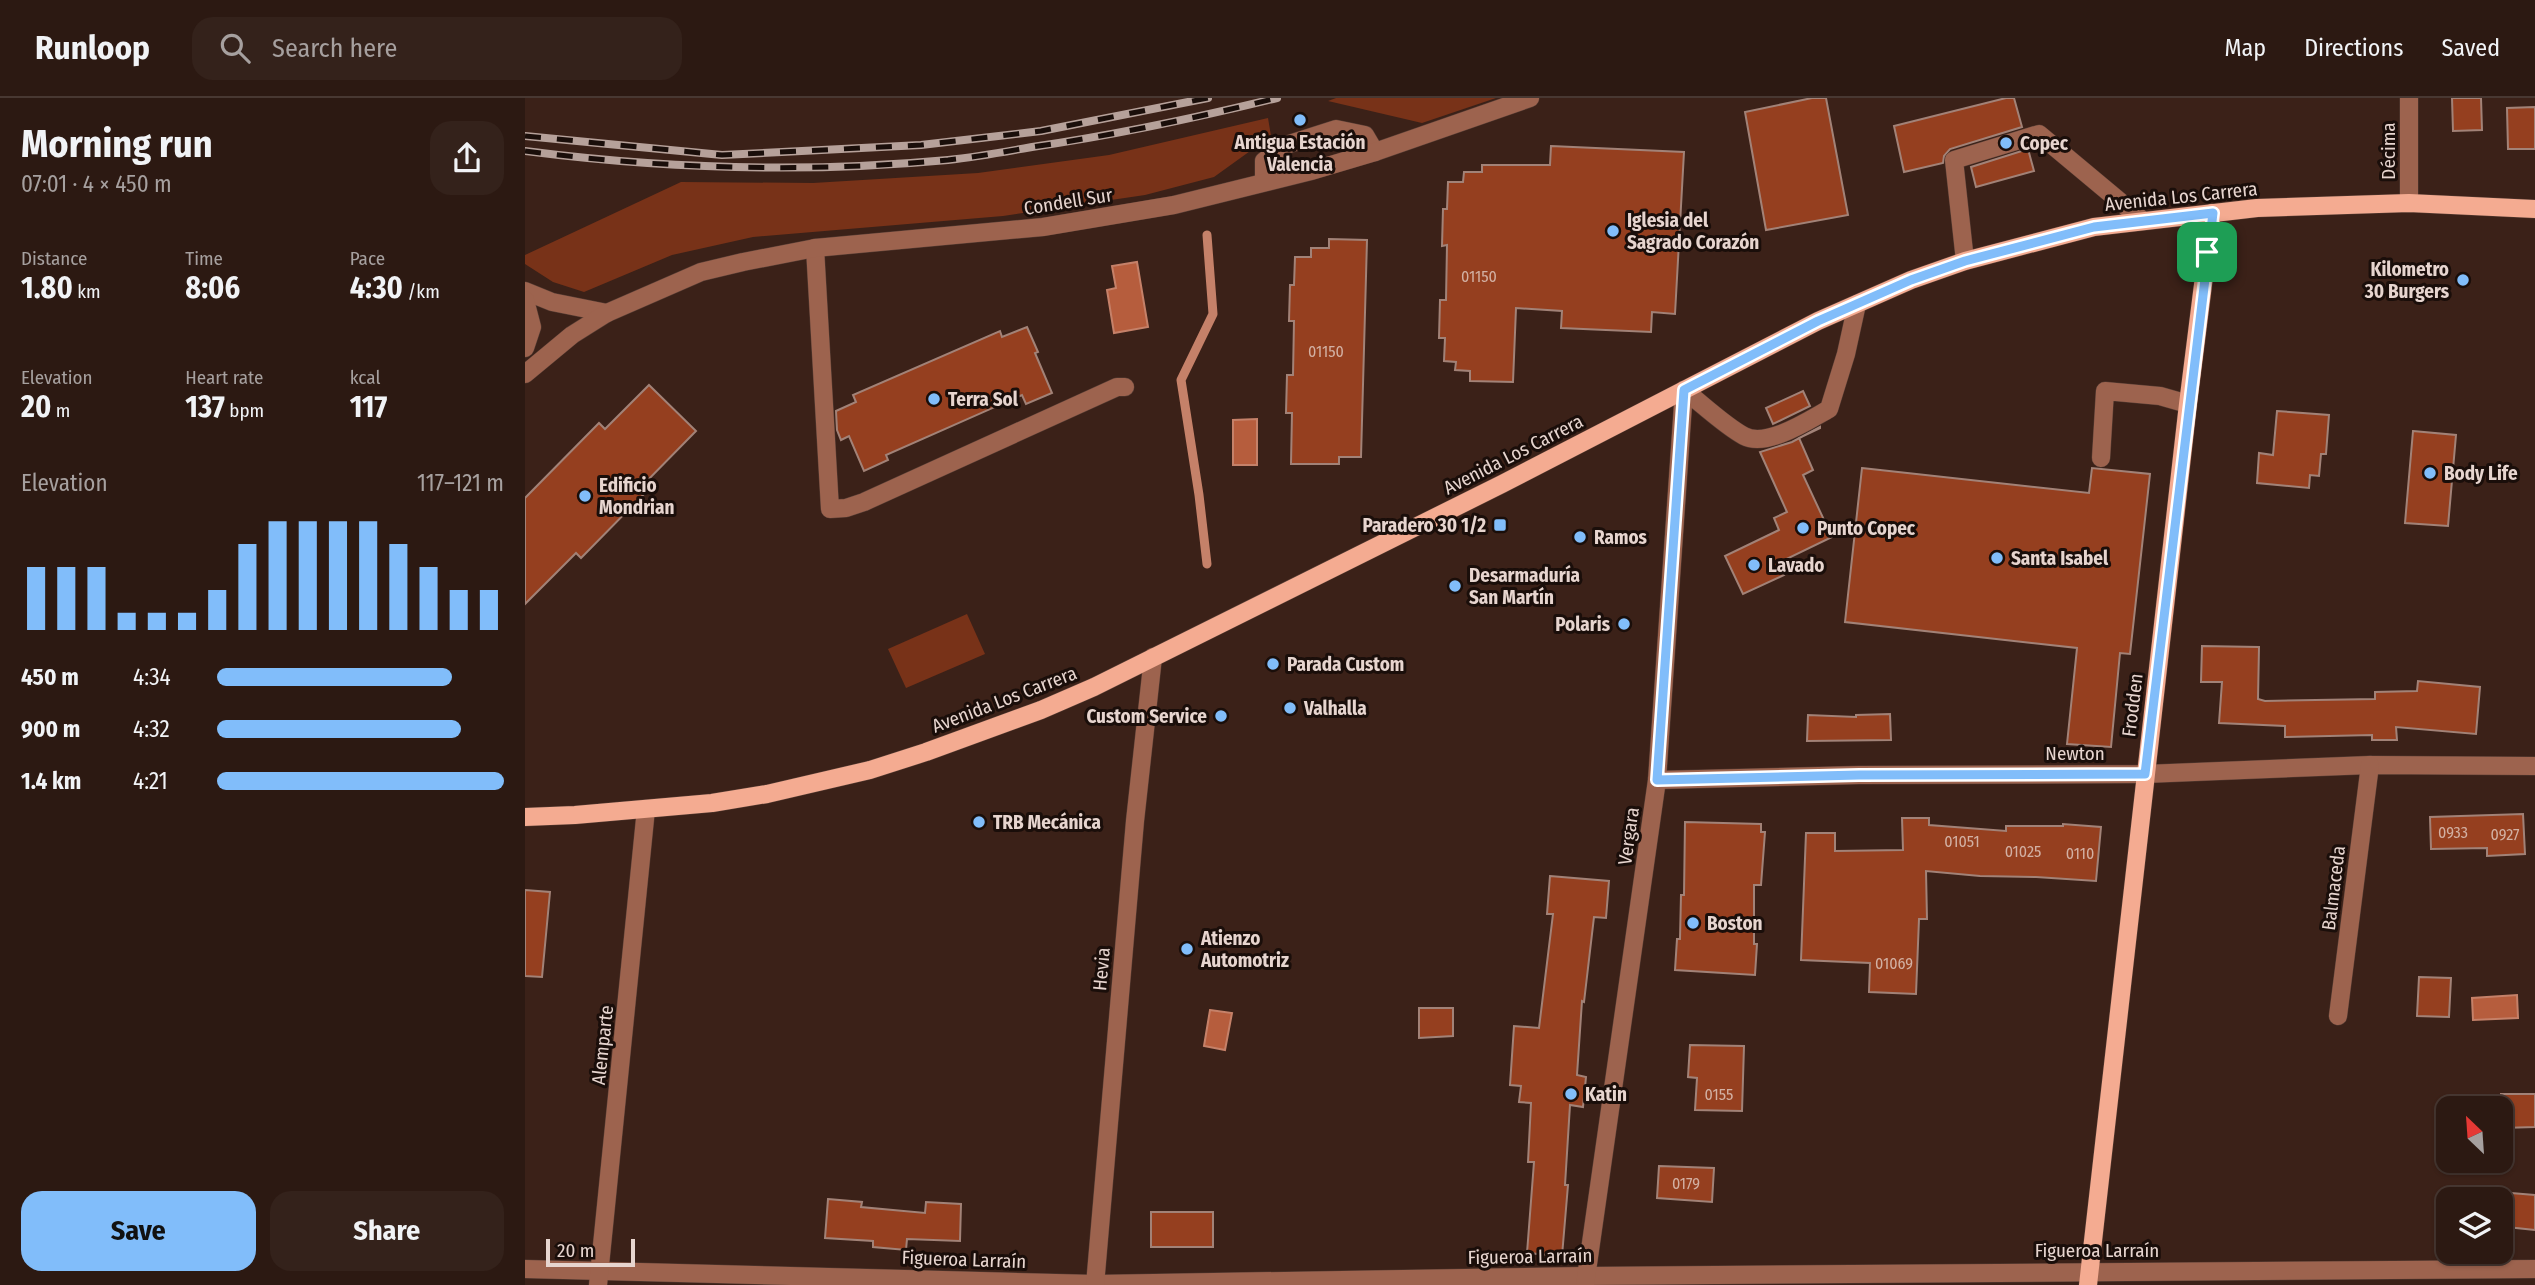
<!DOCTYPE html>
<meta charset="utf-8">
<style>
:root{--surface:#2c1912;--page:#34221b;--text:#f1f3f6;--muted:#a6a09f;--line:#483832;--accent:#81bdfa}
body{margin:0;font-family:"Fira Sans Condensed",sans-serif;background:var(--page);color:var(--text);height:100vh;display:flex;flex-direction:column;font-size:26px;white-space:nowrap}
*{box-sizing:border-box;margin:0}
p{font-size:23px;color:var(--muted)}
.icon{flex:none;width:38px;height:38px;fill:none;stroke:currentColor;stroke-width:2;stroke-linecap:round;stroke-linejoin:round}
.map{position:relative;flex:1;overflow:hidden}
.panel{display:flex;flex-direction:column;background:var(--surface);width:525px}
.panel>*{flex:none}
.needle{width:46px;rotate:335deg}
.buttons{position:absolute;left:1911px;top:998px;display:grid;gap:14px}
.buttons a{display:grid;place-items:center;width:77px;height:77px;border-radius:14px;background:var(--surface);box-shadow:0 2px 5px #0004,0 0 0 2px var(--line);font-size:35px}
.scale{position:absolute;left:21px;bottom:18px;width:89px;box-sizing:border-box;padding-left:7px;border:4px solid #e7d5cf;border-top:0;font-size:19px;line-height:24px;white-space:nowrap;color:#e7d5cf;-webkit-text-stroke:5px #1a0e0a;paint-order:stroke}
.pin{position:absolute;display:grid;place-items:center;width:60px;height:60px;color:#fff;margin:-30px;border-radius:14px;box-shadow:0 4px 10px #0006}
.round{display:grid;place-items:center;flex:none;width:74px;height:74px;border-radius:21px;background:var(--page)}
.summary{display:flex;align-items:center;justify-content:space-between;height:119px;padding:0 21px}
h1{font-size:38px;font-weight:700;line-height:52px}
.figures{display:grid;grid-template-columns:repeat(3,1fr);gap:10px;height:119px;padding:7px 21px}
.figures div{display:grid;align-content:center}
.figures b{font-size:30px;font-weight:700}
.figures small{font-size:19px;font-weight:400}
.figures p{font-size:19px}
.chart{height:196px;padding:14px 21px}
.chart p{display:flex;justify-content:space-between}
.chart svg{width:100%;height:126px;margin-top:7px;stroke:var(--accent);stroke-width:6}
.cta{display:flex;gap:14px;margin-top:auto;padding:14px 21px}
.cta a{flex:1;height:80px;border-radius:21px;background:var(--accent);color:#111;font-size:28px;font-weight:700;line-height:80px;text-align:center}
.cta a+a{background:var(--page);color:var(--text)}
ul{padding:0 21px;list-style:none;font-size:23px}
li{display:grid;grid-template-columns:112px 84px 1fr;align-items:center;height:52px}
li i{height:18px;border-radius:9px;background:var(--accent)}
header{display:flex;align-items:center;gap:42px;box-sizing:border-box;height:98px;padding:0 35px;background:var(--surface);border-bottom:2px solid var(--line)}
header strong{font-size:33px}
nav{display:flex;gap:38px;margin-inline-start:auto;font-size:24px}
.search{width:490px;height:63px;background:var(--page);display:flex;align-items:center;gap:18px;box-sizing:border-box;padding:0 24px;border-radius:21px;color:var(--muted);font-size:26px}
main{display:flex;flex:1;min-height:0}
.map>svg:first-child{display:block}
</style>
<header>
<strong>Runloop</strong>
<div class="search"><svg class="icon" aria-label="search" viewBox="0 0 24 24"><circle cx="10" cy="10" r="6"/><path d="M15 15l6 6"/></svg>Search here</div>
<nav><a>Map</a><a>Directions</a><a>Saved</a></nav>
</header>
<main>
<section class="panel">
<div class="summary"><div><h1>Morning run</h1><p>07:01 · 4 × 450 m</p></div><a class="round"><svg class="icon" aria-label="share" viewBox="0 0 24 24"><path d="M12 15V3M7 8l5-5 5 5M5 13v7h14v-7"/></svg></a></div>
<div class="figures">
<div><p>Distance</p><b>1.80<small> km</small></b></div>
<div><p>Time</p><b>8:06</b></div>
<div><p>Pace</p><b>4:30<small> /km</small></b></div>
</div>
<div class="figures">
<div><p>Elevation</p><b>20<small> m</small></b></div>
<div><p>Heart rate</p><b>137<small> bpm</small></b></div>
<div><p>kcal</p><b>117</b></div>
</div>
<div class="chart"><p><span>Elevation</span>117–121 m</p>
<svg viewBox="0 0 160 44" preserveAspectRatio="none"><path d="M5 44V22M15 44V22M25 44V22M35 44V38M45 44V38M55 44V38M65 44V30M75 44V14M85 44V6M95 44V6M105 44V6M115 44V6M125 44V14M135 44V22M145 44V30M155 44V30"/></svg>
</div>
<ul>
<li><b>450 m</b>4:34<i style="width:82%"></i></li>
<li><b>900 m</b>4:32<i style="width:85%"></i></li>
<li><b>1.4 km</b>4:21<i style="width:100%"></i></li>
</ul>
<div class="cta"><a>Save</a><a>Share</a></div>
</section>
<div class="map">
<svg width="2010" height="1187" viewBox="0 0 2010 1187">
<rect width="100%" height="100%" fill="#3b2118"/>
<g fill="#783218">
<path d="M811 0H971L897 25 803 3Z"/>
<path d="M743 20 746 38 689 79 620 97 478 118 228 139 147 157 59 194 28 184 0 166V157L156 84 288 85 453 75 584 57Z"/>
<path d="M442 516 460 556 381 590 363 551Z"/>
</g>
<g fill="#b65d3d" stroke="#c58169" stroke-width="2">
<path d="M612 164 623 229 589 235 582 192 591 190 587 168Z"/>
<path d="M732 321V367H708V322Z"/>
<path d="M1992 897 1993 920 1948 922 1947 900Z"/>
<path d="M685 912 707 915 700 952 679 948Z"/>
</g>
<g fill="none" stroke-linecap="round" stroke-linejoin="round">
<path stroke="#c58169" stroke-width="9" d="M682 466 674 397 656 282 688 216 682 137"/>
</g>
<g fill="#953f1f" stroke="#a28277" stroke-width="2">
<path d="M1287 0H1301L1323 117 1241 132 1220 14Z"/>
<path d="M1481 0H1489L1497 29 1425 51 1419 58 1418 65 1379 74 1369 28Z"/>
<path d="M1927 0H1956L1957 32 1928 33Z"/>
<path d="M2010 9V51H1983L1982 10Z"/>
<path d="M1026 48 1159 54 1150 216 1127 214 1126 234 1036 230 1037 213 991 210 988 284 945 283V273L930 272 931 264 919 263 920 240H914L915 202H921L922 147 917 148 918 111H922L923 84H938L939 74H957V67H1025Z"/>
<path d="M1503 51 1509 73 1451 89 1446 69Z"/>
<path d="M804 141 842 142 836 359H814V366H766L767 315H761L762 277H768L769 223H764L765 187H769L770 159H786V150H804Z"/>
<path d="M502 229 513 254 510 255 527 295 501 306 497 297 361 357 363 362 339 373 324 338 316 342 312 332 311 313 331 304 328 297 475 233 477 239Z"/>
<path d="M124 287 171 333 114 391 119 396 56 460 51 455 0 506V400L74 325 80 331Z"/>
<path d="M1278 293 1285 308 1248 326 1241 310Z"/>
<path d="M1752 313 1804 317 1801 356H1796L1794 378 1785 377 1784 390 1732 385 1734 355 1748 357Z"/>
<path d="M1295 329V330L1274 340 1288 372 1278 377 1307 439 1253 465 1259 477 1218 496 1200 458 1254 432 1249 420 1262 414 1235 354 1267 344Z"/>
<path d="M1888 333 1931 337 1923 428 1880 425Z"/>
<path d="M1337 370 1564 395 1567 370 1625 376 1605 556 1595 555 1586 649 1542 646 1552 550 1320 524Z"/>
<path d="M1677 548 1734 549 1733 601 1740 603 1850 601V594L1892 593 1893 583 1955 589 1951 636 1871 629 1872 642H1847V637L1760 639V628L1694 625 1697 584H1676Z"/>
<path d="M1365 616 1366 642 1282 643 1283 617 1331 619V617Z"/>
<path d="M1998 716 2000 756 1962 758V750L1906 751 1905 719Z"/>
<path d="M1377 720H1404V727L1481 733V728H1538V726L1576 729 1571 783 1511 779 1455 778 1401 773 1402 821H1394L1391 896 1344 894 1345 865 1276 862 1281 735H1310V753L1378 752Z"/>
<path d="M1160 724 1236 726V734H1240L1236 787H1229V846H1232L1230 877 1150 872 1152 841H1155L1156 797H1159Z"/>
<path d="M1025 778 1084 783 1081 820 1069 819 1059 904 1057 903 1052 977 1061 979 1058 1009 1045 1007 1040 1087H1043L1037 1158 1002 1155 1009 1064H1003L1006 1005 994 1004 996 988 985 987 989 928 1014 930 1028 816H1022Z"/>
<path d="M0 792 25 794 17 879 0 878Z"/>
<path d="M1894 879 1926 880 1924 919 1892 918Z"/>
<path d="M894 910H928V938L894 940Z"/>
<path d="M1165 947 1219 948 1217 1013 1170 1012 1172 980 1163 979Z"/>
<path d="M1976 996H2010V1029L1977 1030Z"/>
<path d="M1134 1068 1189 1070 1187 1104 1132 1100Z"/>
<path d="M1986 1095 2010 1097V1132L1982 1129Z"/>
<path d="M303 1101 337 1104 336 1109 400 1115 401 1104 436 1106 435 1143 382 1141 381 1152 348 1149V1143L300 1140Z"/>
<rect x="626" y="1114" width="62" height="35"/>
</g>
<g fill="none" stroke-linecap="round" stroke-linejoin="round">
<defs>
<g id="minor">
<path d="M1884 0V105"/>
<path d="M739 83V63L761 47 811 31 840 37 850 54"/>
<path d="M290 150 305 411 321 410 339 404 592 289H600"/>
<path d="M1440 163 1429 62 1514 36 1617 122"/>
<path d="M0 193 27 204 82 215"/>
<path d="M0 202 7 229 0 250"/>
<path d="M0 276 47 237 82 215 176 174 218 164 290 150 518 129 649 107 786 73 850 54 1005 0"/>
<path d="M1159 292C1176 305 1200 328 1219 338 1242 350 1284 322 1304 311L1321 256 1332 206"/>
<path d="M1576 360 1580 293 1635 298 1663 306"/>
<path d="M1132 682 1334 677 1620 676 1845 667 2010 668"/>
<path d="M1813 918 1845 667"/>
<path d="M0 1171 570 1186 1061 1178 2010 1171"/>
<path d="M73 1187 121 711"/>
<path d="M570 1187 610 723 628 559"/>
<path d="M1060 1187 1132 682 1159 292"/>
</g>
<g id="major">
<path d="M0 719 50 717 187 705 242 696 345 672 401 654 516 612 569 589 977 386 1293 223 1386 182 1440 163 1569 129 1732 110 1884 105 2010 111"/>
<path d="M1563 1187 1663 306 1687 115"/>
</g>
</defs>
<use href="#minor" stroke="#573e35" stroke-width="19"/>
<use href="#major" stroke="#573e35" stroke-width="19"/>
<use href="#minor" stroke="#9d634e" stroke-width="18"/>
<use href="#major" stroke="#f4ab91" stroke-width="18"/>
<defs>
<g id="rail">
<path d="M0 38 197 57 396 47 516 33 683 0"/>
<path d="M0 53C141 71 282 75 423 62 451 59 479 54 507 49 590 37 671 20 752 0"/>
</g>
</defs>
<use href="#rail" stroke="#b6a19a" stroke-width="8"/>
<use href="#rail" stroke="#1a0e0a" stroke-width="5" stroke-dasharray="16" stroke-linecap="butt"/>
</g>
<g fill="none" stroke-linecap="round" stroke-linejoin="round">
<defs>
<path id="route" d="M1688 115 1620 676 1334 677 1132 682 1159 292 1293 223 1386 182 1440 163 1569 129Z"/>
</defs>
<use href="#route" stroke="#fff" stroke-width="14"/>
<use href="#route" stroke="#81bdfa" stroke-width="9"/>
</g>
<g fill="#81bdfa" stroke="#1a0e0a" stroke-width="2.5">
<circle cx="775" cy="22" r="7"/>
<circle cx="1481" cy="45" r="7"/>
<circle cx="1088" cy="133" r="7"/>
<circle cx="1938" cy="182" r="7"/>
<circle cx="409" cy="301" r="7"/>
<circle cx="1905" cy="375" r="7"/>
<circle cx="60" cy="398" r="7"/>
<rect x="968" y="420" width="14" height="14" rx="3.5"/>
<circle cx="1278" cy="430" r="7"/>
<circle cx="1055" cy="439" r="7"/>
<circle cx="1472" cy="460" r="7"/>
<circle cx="1229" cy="467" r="7"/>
<circle cx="930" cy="488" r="7"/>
<circle cx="1099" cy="526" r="7"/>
<circle cx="748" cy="566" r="7"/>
<circle cx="765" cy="610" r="7"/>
<circle cx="696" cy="618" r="7"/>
<circle cx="454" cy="724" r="7"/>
<circle cx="1168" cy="825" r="7"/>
<circle cx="662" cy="851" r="7"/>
<circle cx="1046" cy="996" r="7"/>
</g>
<g text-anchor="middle" stroke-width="6" stroke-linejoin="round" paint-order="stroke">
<g font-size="16" fill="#d2b0a3">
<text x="954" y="184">01150</text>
<text x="801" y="259">01150</text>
<text x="1928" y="740">0933</text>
<text x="1980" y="742">0927</text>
<text x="1437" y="749">01051</text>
<text x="1498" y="759">01025</text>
<text x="1555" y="761">0110</text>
<text x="1369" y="871">01069</text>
<text x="1194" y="1002">0155</text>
<text x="1161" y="1091">0179</text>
</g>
<g font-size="19" font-weight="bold" fill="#e7d5cf" stroke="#1a0e0a" text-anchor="start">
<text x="775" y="51" text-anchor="middle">Antigua Estación<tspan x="775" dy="22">Valencia</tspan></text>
<text x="1495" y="52">Copec</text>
<text x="1102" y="129">Iglesia del<tspan x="1102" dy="22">Sagrado Corazón</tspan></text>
<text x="1924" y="178" text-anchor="end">Kilometro<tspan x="1924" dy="22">30 Burgers</tspan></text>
<text x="423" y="308">Terra Sol</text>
<text x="1919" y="382">Body Life</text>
<text x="74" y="394">Edificio<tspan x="74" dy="22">Mondrian</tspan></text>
<text x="961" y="434" text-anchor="end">Paradero 30 1/2</text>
<text x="1292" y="437">Punto Copec</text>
<text x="1069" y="446">Ramos</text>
<text x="1486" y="467">Santa Isabel</text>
<text x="1243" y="474">Lavado</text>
<text x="944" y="484">Desarmaduría<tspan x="944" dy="22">San Martín</tspan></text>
<text x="1085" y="533" text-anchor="end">Polaris</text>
<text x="762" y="573">Parada Custom</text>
<text x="779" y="617">Valhalla</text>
<text x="682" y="625" text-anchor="end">Custom Service</text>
<text x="468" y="731">TRB Mecánica</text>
<text x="1182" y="832">Boston</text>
<text x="676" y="847">Atienzo<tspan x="676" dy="22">Automotriz</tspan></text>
<text x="1060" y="1003">Katin</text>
</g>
<g font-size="19" fill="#e7d5cf" stroke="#1a0e0a">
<text transform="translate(1863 53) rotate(-90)" y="7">Décima</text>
<text transform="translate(1656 98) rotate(-6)" y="7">Avenida Los Carrera</text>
<text transform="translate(543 103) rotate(-9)" y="7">Condell Sur</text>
<text transform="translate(988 356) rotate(-27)" y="7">Avenida Los Carrera</text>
<text transform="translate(479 601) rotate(-21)" y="7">Avenida Los Carrera</text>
<text transform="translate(1607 607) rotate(-83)" y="7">Frodden</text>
<text x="1550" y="662">Newton</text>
<text transform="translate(1103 738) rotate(-82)" y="7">Vergara</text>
<text transform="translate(1808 790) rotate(-83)" y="7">Balmaceda</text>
<text transform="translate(576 871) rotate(-85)" y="7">Hevia</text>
<text transform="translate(77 947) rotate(-84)" y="7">Alemparte</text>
<text x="1572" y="1159">Figueroa Larraín</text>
<text transform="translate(1005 1158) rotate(-1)" y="7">Figueroa Larraín</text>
<text transform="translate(439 1161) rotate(2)" y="7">Figueroa Larraín</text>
</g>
</g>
</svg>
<div class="buttons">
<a><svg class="needle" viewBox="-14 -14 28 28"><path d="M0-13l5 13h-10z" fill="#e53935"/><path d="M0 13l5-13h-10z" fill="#a6a09f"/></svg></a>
<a><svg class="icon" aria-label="layers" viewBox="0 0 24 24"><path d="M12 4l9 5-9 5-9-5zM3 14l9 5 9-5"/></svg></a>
</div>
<div class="scale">20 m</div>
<div class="pin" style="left:1682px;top:154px;background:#1e9e55"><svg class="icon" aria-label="arrive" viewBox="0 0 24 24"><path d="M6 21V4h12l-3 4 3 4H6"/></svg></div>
</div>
</main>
